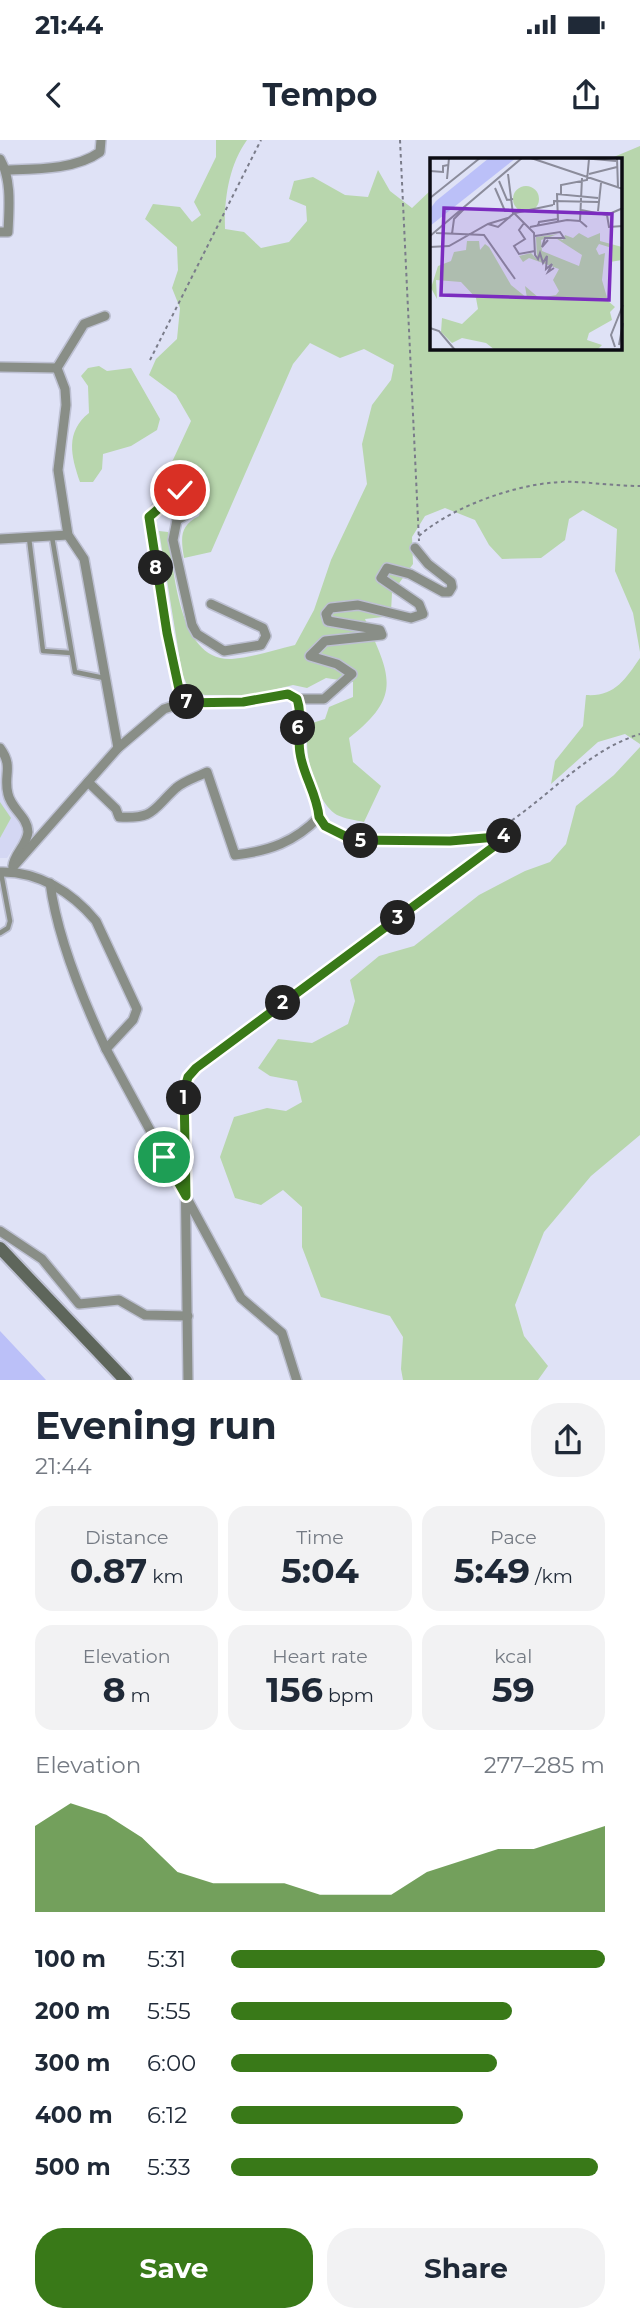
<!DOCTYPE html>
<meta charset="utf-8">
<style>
:root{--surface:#fff;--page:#f2f2f3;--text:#1f2937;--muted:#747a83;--accent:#397918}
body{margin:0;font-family:Montserrat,sans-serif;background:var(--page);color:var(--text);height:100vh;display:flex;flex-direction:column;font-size:26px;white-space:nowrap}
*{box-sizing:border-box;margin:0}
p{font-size:23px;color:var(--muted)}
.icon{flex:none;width:38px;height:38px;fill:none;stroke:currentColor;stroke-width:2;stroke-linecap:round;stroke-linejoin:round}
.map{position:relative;height:1240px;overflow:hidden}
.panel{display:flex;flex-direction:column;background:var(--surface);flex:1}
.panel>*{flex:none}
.pin{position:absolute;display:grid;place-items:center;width:60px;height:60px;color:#fff;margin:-30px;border:4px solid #fff;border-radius:50%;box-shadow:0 2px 7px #0007}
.km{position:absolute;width:35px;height:35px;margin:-18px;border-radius:50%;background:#222;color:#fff;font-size:19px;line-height:35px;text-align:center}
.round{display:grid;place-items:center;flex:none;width:74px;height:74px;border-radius:28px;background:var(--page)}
.headline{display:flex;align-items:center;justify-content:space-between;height:119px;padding:0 35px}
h1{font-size:38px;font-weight:700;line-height:52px}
.stats{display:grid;grid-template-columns:repeat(3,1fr);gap:10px;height:119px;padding:7px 35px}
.stats div{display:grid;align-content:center;border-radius:18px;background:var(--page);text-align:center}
.stats b{font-size:35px;font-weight:700}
.stats small{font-size:19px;font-weight:400}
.stats p{font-size:19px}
.chart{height:196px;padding:14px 35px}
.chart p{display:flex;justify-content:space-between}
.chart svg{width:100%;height:126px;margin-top:7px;fill:var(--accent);opacity:.7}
.action{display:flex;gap:14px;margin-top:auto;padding:14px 35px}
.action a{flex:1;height:80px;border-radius:28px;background:var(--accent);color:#fff;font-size:28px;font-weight:700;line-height:80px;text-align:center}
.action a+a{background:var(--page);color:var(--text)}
ul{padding:0 35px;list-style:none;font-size:23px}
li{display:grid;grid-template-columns:112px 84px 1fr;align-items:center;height:52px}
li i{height:18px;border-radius:9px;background:var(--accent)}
.status{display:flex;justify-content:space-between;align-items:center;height:49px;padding:0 35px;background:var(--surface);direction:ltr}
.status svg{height:19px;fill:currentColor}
header{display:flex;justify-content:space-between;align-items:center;height:91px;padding:0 35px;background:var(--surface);font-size:32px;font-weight:700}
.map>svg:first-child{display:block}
</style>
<div class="status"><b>21:44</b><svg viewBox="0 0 49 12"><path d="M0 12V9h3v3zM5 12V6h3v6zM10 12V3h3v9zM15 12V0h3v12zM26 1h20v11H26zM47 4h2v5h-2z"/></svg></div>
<header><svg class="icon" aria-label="back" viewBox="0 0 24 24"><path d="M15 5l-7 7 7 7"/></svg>Tempo<svg class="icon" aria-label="share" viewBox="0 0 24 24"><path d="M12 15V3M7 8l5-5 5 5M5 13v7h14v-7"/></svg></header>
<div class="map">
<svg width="640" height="1241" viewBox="0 0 640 1241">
<rect width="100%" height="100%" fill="#dfe2f6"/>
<path fill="#d4d7f3" d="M0 621 3 652 6 662 19 677 23 694 7 718H0Z"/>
<g fill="#b8d6ad">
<path d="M216 0H247C229 25 224 59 225 89L244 92 261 108 289 102 307 81 306 66 289 59 294 41 313 37 345 55 368 57 378 30 390 51 412 68 432 49V208H621V19H609L640 6V512L633 473 615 431 617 389 583 370 569 379 565 400 541 418 502 419 489 405 475 380 445 368 425 376 412 397 413 424 392 453 391 472 383 477 365 479C390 535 403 556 349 598L353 622 381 646 364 682C356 680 345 679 337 675 314 661 302 609 309 584L325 579 329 567 353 557V542L326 538 307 548 293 545 253 555H205L189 550 182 533 159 391 168 392C174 429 178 522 232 519 253 517 275 510 295 505L314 470 331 420 367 344 362 304 372 265 391 240 394 225 364 209 340 218 310 203 293 224 211 412 184 418C181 398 179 386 199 376L207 352 200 337 189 335 171 341 172 322 191 281 176 255 149 235 156 219 177 199 180 168 172 148 178 130 177 107 145 79 153 64 180 67 192 82 201 75 194 62 216 17Z"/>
<path d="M99 226 107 231 131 228 160 279 157 290 131 306 103 314 102 329 93 342H80C71 316 65 292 89 273L88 246 81 236 88 228Z"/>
<path d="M640 518V604L625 594 598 602 551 644 555 621 583 586 586 555C614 557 625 540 640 518Z"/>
<path d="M640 607V995L591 1036 544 1092 515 1165 524 1196 548 1226 538 1240H403L401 1229 403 1197 390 1176 321 1157 302 1107V1067L283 1050 261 1065 235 1058 220 1017 234 977 267 968 286 971 302 962 297 941 270 936 258 928 278 899 312 903 348 884 355 861 350 840 379 816 414 806 479 755 525 731 550 722 566 704 576 666 614 635Z"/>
<path d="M0 662 11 678 0 698Z"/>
</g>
<path fill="#bbc0f8" d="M0 1191 46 1240H0Z"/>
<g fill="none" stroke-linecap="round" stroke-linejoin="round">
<defs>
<g id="lane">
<path d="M52 397 75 532 104 538"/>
<path d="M29 398 43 511 71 513"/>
<path d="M0 793 8 788 10 781 1 733"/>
</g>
<g id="street">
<path d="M0 19C12 40 9 68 8 92H0"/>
<path d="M6 30C35 29 75 30 100 12L101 0"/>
<path d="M0 227 57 228"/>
<path d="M57 228 65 249 66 265 58 330 68 395 84 419 118 608"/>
<path d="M57 228 84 184 105 176"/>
<path d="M0 399 68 395"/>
<path d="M182 563 167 493 150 377C158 362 177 351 193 345L201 350C200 367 192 372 177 380L173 400 192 485 197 494 224 511 261 505 266 496 263 488 211 464"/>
<path d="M0 608C14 627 3 635 8 654 11 669 28 677 28 692 27 705 14 714 13 726"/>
<path d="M88 642 116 669 119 677C155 679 152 670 176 648 184 641 197 637 207 632L235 715C269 711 295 702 319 677 317 654 303 635 300 613 297 595 303 576 297 559"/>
<path d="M13 727 118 608 164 569 182 563 243 562 288 554 297 559H324L352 534 337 524 310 516 325 501 382 495 380 490 328 481 326 474 331 468 358 465 411 478 423 474 419 464 381 438 387 428 410 434 443 452H449L452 447 451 442 428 424 415 408"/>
<path d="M0 732C38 731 72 752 96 781L137 869 133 880 106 909"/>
<path d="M50 743C57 796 83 860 106 909L241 1158 282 1193 297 1241"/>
<path d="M0 1091 42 1119 79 1164 119 1160 145 1175 188 1176"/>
<path d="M188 1241 184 951 188 937 196 928 508 696"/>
</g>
<path id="secondary" d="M0 1108 126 1241"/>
</defs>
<use href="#lane" stroke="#bdc0d2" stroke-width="8"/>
<use href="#street" stroke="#bdc0d2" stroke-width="12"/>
<use href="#secondary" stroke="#bdc0d2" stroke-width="16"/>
<g stroke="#7a7c8a" stroke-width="2" stroke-dasharray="3.5 3.5" stroke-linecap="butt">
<path d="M400 0 419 401"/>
<path d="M150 220 261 0"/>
<path d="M419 396C453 365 529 339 575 342 597 343 618 346 640 346"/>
<path d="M324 685 353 700 450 701 490 697"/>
<path d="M503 689 502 687C549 657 586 611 640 594"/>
</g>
<use href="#lane" stroke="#898e87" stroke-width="4.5"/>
<use href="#street" stroke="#898e87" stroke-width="9"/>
<use href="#secondary" stroke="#5e665b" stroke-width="12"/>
</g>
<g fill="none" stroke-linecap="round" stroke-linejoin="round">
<defs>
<path id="route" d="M164 1017 186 1056 184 951 188 937 196 928 508 696 450 701 353 700 325 686 319 677C317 654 303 635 300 613 297 595 303 576 297 559L288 554 243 562 182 563 167 493 149 377 180 350"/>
</defs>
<use href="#route" stroke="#fff" stroke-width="14"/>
<use href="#route" stroke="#397918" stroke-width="9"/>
</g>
<g transform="translate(430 18)">
<rect width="192" height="192" fill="#dfe2f6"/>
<path d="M83 41a13 13 0 1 1 26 0a13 13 0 1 1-26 0ZM149 75 158 80 170 75V83L192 89V102L180 104 182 90 169 86 166 91 169 97 175 95 172 122 178 143 185 149 180 154 182 162 159 175 157 182 172 187 167 192H65L56 185 32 180 22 185 11 174 12 160 32 166 48 151 46 140 31 124 6 122 7 141 1 130 8 108 21 103 24 94 36 92 37 83H49L50 92 55 86 59 89 81 127 97 140 95 128 109 140 126 137 129 133 123 122 129 111 99 100 93 104 89 98 101 95 107 101 106 79 128 76 111 82 112 93 149 108 152 97 124 79 133 82 135 77 143 80Z" fill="#b8d6ad"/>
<path d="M59 0H86L0 68V51L6 43Z" fill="#bbc0f8"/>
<path fill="none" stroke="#8b8c9b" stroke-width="2" d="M101 0 193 31M152 0 186 3M187 0 188 30M0 13 13 14V8L18 7M159 16 187 9M17 21 19 0M69 23 77 42 83 41M65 30 75 53H83M131 36V27L157 22 159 1M0 40 50 0M124 47V43L168 44M151 52 177 57 193 50M168 53 171 25M83 54 104 75 105 97 108 101 110 95 113 105 117 98 116 111 122 106 118 114 124 110M85 55 123 47M177 57 179 69 193 68M128 63 127 36 168 40M150 63 152 20M94 65 89 72 95 81 84 88 89 96 105 93M58 66 68 69 83 56 78 16M108 68 109 64 128 61M100 69 137 62 150 63 157 69M6 75 54 77 85 121M22 76 24 61 34 51M0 78 92 0M105 78 130 74 134 80H115L112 89 118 82M0 89 19 88 58 66 81 59M0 170 9 173 25 192M189 187 193 165M185 189 181 177 193 147"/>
<path fill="#7b2cbf" fill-opacity="0.15" stroke="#7b2cbf" stroke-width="3.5" d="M14 50 182 56 179 142 11 137Z"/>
<rect width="192" height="192" fill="none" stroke="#0c0c13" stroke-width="3.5"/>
</g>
</svg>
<div class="pin" style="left:164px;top:1017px;background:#1e9e55"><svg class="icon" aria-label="arrive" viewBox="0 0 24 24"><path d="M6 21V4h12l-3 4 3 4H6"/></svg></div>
<div class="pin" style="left:180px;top:350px;background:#d93025"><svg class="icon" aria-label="check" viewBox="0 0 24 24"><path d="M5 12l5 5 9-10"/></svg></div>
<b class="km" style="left:184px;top:958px">1</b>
<b class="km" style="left:283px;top:863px">2</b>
<b class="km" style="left:398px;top:778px">3</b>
<b class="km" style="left:504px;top:696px">4</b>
<b class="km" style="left:361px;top:701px">5</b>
<b class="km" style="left:298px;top:588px">6</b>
<b class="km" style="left:187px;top:562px">7</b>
<b class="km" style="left:156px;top:428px">8</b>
</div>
<section class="panel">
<div class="headline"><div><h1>Evening run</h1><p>21:44</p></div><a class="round"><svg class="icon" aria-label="share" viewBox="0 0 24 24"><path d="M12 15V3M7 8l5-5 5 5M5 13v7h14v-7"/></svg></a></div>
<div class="stats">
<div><p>Distance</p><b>0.87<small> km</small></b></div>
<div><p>Time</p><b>5:04</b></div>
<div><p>Pace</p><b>5:49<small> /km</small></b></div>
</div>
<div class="stats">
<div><p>Elevation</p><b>8<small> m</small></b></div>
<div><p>Heart rate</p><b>156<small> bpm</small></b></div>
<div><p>kcal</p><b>59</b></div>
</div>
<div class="chart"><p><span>Elevation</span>277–285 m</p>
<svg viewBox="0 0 160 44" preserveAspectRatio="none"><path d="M0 44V14L10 6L20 10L30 18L40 30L50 34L60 34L70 34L80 38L90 38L100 38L110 30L120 26L130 22L140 22L150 18L160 14V44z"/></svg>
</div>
<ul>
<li><b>100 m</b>5:31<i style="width:100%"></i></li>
<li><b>200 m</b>5:55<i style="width:75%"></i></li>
<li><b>300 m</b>6:00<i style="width:71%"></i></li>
<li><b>400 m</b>6:12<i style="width:62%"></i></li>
<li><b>500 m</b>5:33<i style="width:98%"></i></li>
</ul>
<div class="action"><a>Save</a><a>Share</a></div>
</section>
